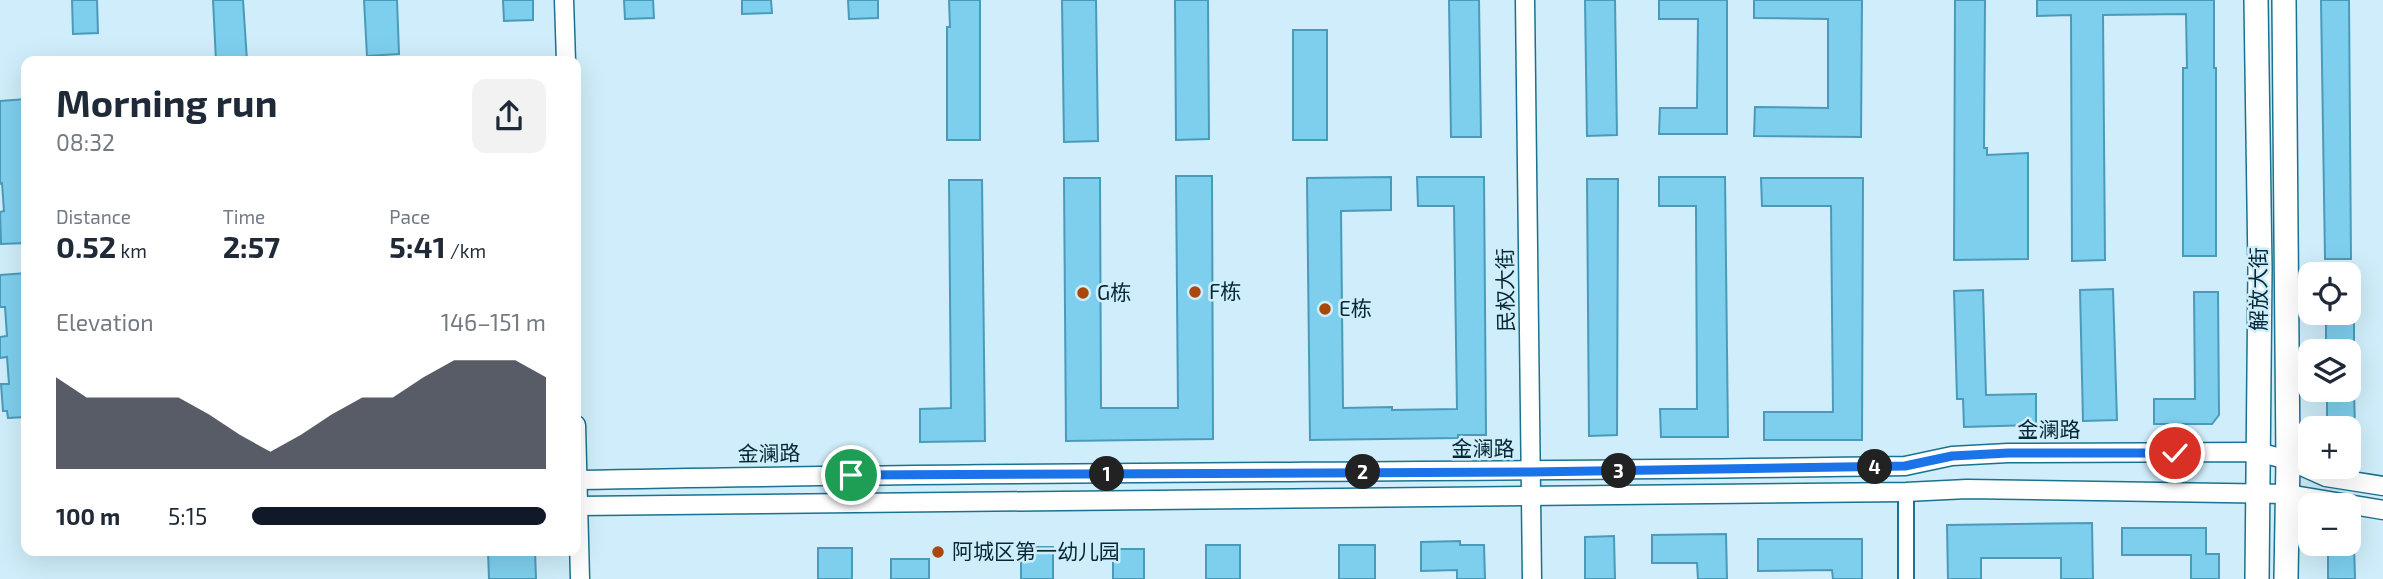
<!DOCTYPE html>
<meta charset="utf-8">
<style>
:root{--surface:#fff;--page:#f2f2f3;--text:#1f2937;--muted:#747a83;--accent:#111827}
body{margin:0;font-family:"Exo 2","Noto Sans SC",sans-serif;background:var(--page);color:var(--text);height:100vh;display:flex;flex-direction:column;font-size:26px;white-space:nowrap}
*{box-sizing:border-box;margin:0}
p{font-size:23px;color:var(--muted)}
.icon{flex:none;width:38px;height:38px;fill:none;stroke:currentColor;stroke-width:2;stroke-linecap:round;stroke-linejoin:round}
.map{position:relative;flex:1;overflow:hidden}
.details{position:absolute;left:21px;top:56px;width:560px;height:500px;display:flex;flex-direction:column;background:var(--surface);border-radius:14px;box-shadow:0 7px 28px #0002}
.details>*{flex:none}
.buttons{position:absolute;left:2298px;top:262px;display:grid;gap:14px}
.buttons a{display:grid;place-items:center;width:63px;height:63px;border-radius:14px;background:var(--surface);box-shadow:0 7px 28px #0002;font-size:35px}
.pin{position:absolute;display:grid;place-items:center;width:60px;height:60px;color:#fff;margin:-30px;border:4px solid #fff;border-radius:50%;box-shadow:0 2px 7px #0007}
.km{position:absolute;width:35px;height:35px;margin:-18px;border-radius:50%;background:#222;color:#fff;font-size:19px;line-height:35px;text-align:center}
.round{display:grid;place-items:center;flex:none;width:74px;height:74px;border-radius:14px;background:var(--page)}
.headline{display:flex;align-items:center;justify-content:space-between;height:119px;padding:0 35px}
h1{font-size:38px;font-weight:700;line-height:52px}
.metrics{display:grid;grid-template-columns:repeat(3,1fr);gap:10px;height:119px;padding:7px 35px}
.metrics div{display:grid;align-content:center}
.metrics b{font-size:30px;font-weight:700}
.metrics small{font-size:19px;font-weight:400}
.metrics p{font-size:19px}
.chart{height:196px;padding:14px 35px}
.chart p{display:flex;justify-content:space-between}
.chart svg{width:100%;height:126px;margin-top:7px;fill:var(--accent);opacity:.7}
ul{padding:0 35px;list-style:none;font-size:23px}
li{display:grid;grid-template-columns:112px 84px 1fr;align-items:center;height:52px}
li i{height:18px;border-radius:9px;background:var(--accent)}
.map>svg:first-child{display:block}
</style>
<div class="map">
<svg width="2383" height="579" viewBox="0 0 2383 579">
<rect width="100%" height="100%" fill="#cfedfa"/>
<g fill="#7ecfee" stroke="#4a9bb9" stroke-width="2">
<path d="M72 0H97L98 33 73 34Z"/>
<path d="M213 0H243L247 61H216Z"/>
<path d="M364 0H397L399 54 367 56Z"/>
<path d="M503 0H533V20L504 21Z"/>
<path d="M624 0H653L654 18 625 19Z"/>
<path d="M742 0H771L772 13 742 14Z"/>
<path d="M848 0H878V18L849 19Z"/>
<path d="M949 0H980V140H947V27H950Z"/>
<path d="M1062 0H1096L1098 141 1064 142Z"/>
<path d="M1175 0H1208L1209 139 1176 140Z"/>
<path d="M1449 0H1479L1481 137H1451Z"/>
<path d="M1585 0H1615L1617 135 1587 136Z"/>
<path d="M1659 0H1727V134H1659L1660 108H1697L1698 19H1659Z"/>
<path d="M1754 0H1862L1861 137 1754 136 1755 107 1828 108V19L1754 18Z"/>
<path d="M1955 0H1985L1984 148H1987V155L2028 153V259L1954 260Z"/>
<path d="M2037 0H2214V68H2216V256H2183V68H2187L2186 14 2103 15 2105 260 2072 261 2071 15 2037 16Z"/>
<path d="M2321 0H2349L2351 259H2325Z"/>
<rect x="1293" y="30" width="34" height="110"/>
<path d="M26 99V243L1 244 0 212 4 211 2 183 0 184V101Z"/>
<path d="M1176 176H1212L1213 439 1066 441 1064 178H1100L1101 408H1178Z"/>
<path d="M1391 177V210L1341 211 1343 408 1392 407V410L1457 409 1454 206H1418L1417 177H1484L1486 435H1458V438L1310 440 1307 178Z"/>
<path d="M1659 177H1725L1728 437H1661L1660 409H1697L1696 206H1659Z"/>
<path d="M1761 178H1863L1862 440H1764V412H1833L1831 206H1762Z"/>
<path d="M1587 179H1618L1617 435 1589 436Z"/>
<path d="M949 180H982L985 441 920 442V409L951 408Z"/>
<path d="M26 273V417L8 418 7 411H3L1 384H9L7 357 0 358V337L7 336 5 307H0V275Z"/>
<path d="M2113 289 2117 420 2083 421 2080 290Z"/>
<path d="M1983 290 1986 395 2036 394V425L1964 427 1963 399H1957L1954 291Z"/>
<path d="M2194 292H2218L2219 415 2212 424H2154V399H2195Z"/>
<rect x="2326" y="313" width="28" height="39"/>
<path d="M2327 390H2354L2355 429H2327Z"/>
<path d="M2092 523 2093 579H2061V558H1981V579H1948L1947 525Z"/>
<path d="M2122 528H2206V554H2219V579H2191V555H2122Z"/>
<path d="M1726 534 1727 579H1698L1697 563H1652V535Z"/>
<path d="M1614 536 1615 579H1585V537Z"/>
<path d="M1758 539H1862V579H1833L1832 570 1758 571Z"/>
<path d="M1460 541V545H1484L1485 579H1457V570L1421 571V542Z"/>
<path d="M2328 544H2354L2355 579H2328Z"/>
<rect x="1206" y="545" width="34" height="34"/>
<rect x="1339" y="545" width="36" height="34"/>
<rect x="1021" y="547" width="32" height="32"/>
<rect x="818" y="548" width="34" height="31"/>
<rect x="1113" y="549" width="31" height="30"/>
<path d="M488 551H535L536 579H489Z"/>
<rect x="891" y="559" width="38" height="20"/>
</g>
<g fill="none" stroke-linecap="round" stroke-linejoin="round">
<defs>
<path id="minor" d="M1906 492V579"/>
<g id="tertiary">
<path d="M564 0 566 61"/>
<path d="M1525 0 1532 579"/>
<path d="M576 425 580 579"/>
<path d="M577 480C1020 471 1462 473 1905 466L1952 456 2008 453 2258 452 2288 460 2326 477 2383 486"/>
<path d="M578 506 1906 492 1967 489 2288 494 2383 510"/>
</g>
<g id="primary">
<path d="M2256 0 2260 269 2257 579"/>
<path d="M2284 0 2288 460 2286 579"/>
</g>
</defs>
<use href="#minor" stroke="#19728f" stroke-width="18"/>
<use href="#tertiary" stroke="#19728f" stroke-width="21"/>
<use href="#primary" stroke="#19728f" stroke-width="26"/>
<use href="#minor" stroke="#fff" stroke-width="14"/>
<use href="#tertiary" stroke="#fff" stroke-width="18"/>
<use href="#primary" stroke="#fff" stroke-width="23"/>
</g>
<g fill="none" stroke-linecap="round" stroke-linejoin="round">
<defs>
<path id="route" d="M851 475 1531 472 1905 466 1952 456 2008 453H2175"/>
</defs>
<use href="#route" stroke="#fff" stroke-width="14"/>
<use href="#route" stroke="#1a73e8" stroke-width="9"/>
</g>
<g fill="#aa480c" stroke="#cfedfa" stroke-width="2.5">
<circle cx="1195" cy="292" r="7"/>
<circle cx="1083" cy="293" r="7"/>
<circle cx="1325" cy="309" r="7"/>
<circle cx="938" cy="552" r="7"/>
</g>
<g text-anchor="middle" stroke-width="5" stroke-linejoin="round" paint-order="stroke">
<g font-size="21" fill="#042835" stroke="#cfedfa">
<text transform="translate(2259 289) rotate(-90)" y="7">解放大街</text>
<text transform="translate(1506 290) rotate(-91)" y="7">民权大街</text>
<text x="2049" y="437">金澜路</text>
<text x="1483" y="456">金澜路</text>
<text transform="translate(769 454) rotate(-1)" y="7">金澜路</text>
</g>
<g font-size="21" fill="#042835" stroke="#cfedfa" text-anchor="start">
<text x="1209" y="299">F栋</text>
<text x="1097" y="300">G栋</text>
<text x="1339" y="316">E栋</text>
<text x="952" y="559">阿城区第一幼儿园</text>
</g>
</g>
</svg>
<div class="buttons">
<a><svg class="icon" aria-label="locate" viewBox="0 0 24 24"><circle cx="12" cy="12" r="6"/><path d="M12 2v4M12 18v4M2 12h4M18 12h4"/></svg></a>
<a><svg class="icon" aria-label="layers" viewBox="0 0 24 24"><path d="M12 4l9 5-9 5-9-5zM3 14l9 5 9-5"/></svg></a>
<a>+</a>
<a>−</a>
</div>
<div class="pin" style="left:851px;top:475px;background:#1e9e55"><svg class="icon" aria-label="arrive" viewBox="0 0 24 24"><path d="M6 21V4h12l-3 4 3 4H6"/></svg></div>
<div class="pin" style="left:2175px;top:453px;background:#d93025"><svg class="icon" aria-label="check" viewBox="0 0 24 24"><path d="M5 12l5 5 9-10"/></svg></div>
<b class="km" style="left:1107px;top:474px">1</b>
<b class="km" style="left:1363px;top:472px">2</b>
<b class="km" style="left:1619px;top:471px">3</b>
<b class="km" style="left:1875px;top:467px">4</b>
<section class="details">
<div class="headline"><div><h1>Morning run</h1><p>08:32</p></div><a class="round"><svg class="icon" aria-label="share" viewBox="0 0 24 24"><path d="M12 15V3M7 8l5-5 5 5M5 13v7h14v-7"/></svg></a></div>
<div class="metrics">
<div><p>Distance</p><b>0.52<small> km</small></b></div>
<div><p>Time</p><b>2:57</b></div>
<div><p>Pace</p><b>5:41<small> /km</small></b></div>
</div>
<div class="chart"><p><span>Elevation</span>146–151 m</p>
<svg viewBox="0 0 160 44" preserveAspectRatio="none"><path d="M0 44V12L10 19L20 19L30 19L40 19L50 25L60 32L70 38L80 32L90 25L100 19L110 19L120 12L130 6L140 6L150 6L160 12V44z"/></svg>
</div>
<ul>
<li><b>100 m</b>5:15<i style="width:100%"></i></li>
</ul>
</section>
</div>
